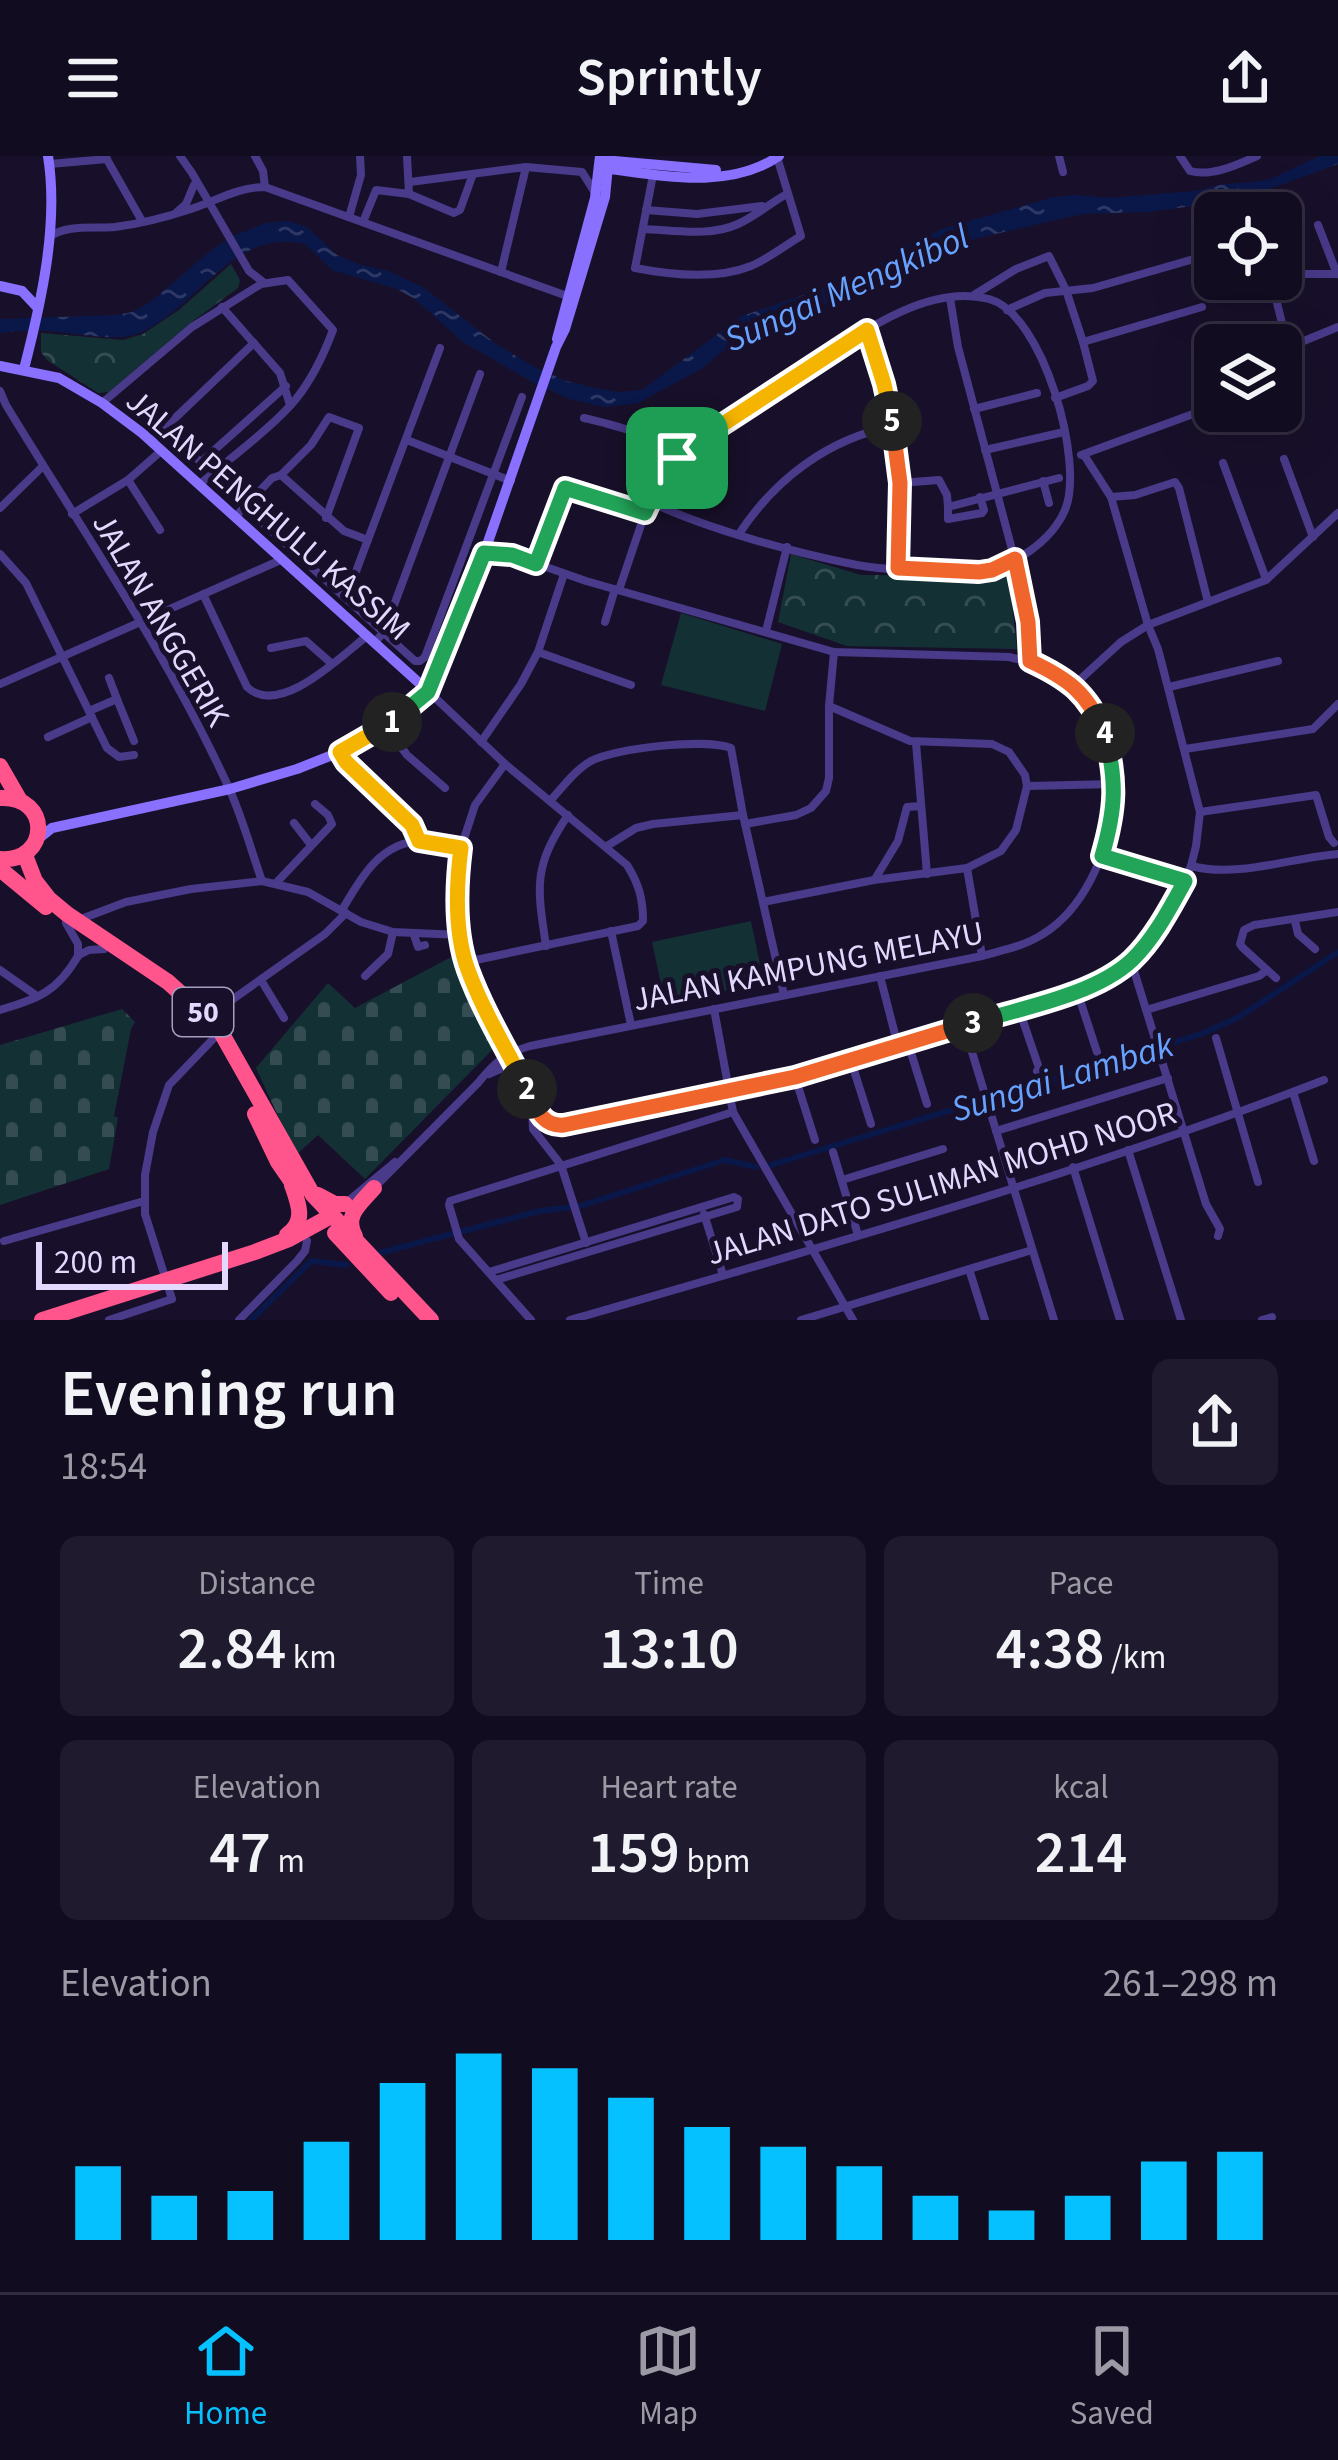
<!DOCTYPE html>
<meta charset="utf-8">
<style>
:root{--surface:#120c20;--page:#1f1a2d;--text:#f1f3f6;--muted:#9c9ba5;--line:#312c3e;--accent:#05c1ff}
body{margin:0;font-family:"Source Sans 3",sans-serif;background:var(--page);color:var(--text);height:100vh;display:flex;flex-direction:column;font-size:45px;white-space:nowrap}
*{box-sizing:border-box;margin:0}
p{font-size:39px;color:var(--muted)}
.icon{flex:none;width:66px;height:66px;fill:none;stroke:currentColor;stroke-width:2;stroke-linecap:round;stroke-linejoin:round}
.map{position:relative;height:1164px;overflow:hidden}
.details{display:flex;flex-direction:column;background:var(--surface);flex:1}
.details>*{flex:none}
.controls{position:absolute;left:1194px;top:36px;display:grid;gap:24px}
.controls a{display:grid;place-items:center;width:108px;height:108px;border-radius:18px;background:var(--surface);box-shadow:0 12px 48px #0002,0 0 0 3px var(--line);font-size:60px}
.scale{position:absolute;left:36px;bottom:30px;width:192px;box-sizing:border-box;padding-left:12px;border:6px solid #e3d9ff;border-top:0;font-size:33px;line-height:42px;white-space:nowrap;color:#e3d9ff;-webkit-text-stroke:9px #18102a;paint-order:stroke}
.pin{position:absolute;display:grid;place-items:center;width:102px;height:102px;color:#fff;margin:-51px;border-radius:24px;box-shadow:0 6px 18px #0006}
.km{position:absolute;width:60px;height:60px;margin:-30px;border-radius:50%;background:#222;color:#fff;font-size:33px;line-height:60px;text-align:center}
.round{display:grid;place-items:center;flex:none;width:126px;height:126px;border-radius:18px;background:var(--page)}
.overview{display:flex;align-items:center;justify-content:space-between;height:204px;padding:0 60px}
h1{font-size:66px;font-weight:600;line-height:90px}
.stats{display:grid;grid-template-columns:repeat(3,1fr);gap:18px;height:204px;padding:12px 60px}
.stats div{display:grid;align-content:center;border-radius:18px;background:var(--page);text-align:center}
.stats b{font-size:60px;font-weight:600}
.stats small{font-size:33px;font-weight:400}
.stats p{font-size:33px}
.chart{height:336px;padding:24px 60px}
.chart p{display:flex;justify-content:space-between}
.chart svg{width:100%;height:216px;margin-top:12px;stroke:var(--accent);stroke-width:6}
header{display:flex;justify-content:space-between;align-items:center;height:156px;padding:0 60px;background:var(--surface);font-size:54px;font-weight:600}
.tab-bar{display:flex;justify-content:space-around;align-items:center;height:168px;border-top:3px solid var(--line);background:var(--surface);font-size:33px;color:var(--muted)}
.tab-bar a{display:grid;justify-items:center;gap:6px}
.tab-bar .selected{color:var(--accent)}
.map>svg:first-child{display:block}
</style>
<header><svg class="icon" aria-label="menu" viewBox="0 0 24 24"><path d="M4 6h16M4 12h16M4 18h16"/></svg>Sprintly<svg class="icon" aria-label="share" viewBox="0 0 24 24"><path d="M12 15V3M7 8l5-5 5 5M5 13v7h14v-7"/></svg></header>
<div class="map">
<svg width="1338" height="1164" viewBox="0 0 1338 1164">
<defs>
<pattern id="cemetery-stones" width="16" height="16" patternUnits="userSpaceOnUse" patternTransform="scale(3)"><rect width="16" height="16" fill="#133034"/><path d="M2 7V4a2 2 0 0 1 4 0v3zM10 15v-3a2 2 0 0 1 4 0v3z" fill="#354d52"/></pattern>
<pattern id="park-crowns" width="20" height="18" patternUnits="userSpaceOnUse" patternTransform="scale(3)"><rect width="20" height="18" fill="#133034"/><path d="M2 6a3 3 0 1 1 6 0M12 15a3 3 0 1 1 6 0" fill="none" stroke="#354d52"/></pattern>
<pattern id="water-ripples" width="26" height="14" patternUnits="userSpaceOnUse" patternTransform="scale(3)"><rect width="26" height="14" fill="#0a1749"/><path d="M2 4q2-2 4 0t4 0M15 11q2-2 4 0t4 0" fill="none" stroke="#2e3864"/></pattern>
</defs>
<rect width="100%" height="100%" fill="#18102a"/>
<g fill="url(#cemetery-stones)">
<path d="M455 799 497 889 365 1023 318 979 296 999 256 912 328 827 355 852Z"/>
<path d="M122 853 135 866 131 873 114 960 118 962 109 1013 0 1049V889Z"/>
</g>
<g fill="url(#park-crowns)">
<path d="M231 108 240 124 238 132 193 165 109 236 98 237 47 204 41 196V177L123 184 143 178 179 154Z"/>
<path d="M791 398 861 419 1009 420 1017 493 847 490 778 466Z"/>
</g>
<g fill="#133034">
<path d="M681 457 782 488 765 555 661 529Z"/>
<path d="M751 765 764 827 665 847 652 786Z"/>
</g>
<path fill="url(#water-ripples)" d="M1320 0H1338V8L1272 32 1193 50 1147 56 1082 58 952 88 854 140 782 163 720 197 703 212 638 247 605 251 570 243 536 228 463 186 415 143 397 133 332 114 305 88C231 71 198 153 139 177 117 187 72 176 47 175 31 174 16 175 0 177V163L117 159 132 156 149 147 214 92 236 79 266 67 288 65 307 71 337 99 358 108 388 115 423 131 496 188 533 210 566 225 591 231 617 236 642 234 742 160 853 122 941 73 1054 41 1076 39 1108 42 1195 35 1224 28 1254 26 1270 23Z"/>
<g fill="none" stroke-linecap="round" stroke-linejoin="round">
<g stroke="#0a1749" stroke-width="6">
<path d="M771 1009 1204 877 1239 861 1338 796"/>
<path d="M379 1097 540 1055 580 1050 725 1004 756 1011"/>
<path d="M251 1164 311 1105 347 1109"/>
</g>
<g stroke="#493a8a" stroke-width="8">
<path d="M105 0 142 65"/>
<path d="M180 0 192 17 249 115 263 126"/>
<path d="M255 0 263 15 265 31"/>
<path d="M407 0 409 38 454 57 460 54 473 18"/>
<path d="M1059 0 1063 16"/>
<path d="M1180 0 1190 15C1211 21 1237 9 1257 0"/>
<path d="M50 8 107 3"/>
<path d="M653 19 635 112C671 119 716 124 751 110 768 103 784 90 801 80L777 1"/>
<path d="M410 26 526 11 582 16 594 35"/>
<path d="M1249 43 1253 57"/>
<path d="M646 54 697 58 762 50"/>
<path d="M177 56 186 48 194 29"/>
<path d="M349 61 361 19 360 0"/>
<path d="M363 66 376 34 409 38"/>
<path d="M1318 69 1337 118"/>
<path d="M643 73C673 74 710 81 738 68 756 60 770 47 787 38"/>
<path d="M49 81C68 68 92 73 115 71 139 68 167 61 191 53 216 45 238 31 265 31L570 141"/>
<path d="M1281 111 1301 118H1338"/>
<path d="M501 116 526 11"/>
<path d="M1271 123 1294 215 1292 223 1281 227"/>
<path d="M974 139 1016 113 1049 100 1066 134 1083 186"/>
<path d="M950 142 958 191 1022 431 1028 466 1030 505"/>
<path d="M222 151 280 217 290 249"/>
<path d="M1007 154 1045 137 1093 132 1215 97"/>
<path d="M867 174C898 253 900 328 899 412"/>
<path d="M1289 191 1338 171"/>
<path d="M0 235 6 249C82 374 167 497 228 630 242 660 251 694 262 725"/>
<path d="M1055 242 1088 230 1093 225 1083 186 1202 151"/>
<path d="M102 247 192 171 261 128 288 124 333 174C324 198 312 223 296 243 273 271 229 303 200 328"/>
<path d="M974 253 1037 237"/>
<path d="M584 262C625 272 644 276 677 302"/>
<path d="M163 274 201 306 286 230"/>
<path d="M407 284 511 325"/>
<path d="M151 285 254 187"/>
<path d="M985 294 1064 276"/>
<path d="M1081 299 1215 250"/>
<path d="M1284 303 1313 381"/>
<path d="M1223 307 1266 423"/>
<path d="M281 319 311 289 329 261 359 272 326 362"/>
<path d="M128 324 160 374"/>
<path d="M1043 325 1049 347"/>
<path d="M900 327 939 324 947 339 948 351 1059 322"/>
<path d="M1111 341 1135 339 1175 326 1179 332 1208 446"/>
<path d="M245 351 415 505H420L425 501 522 241"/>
<path d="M948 351V363L982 357 984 354 980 341"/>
<path d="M0 352 43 310"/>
<path d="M72 358 128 324 161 295"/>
<path d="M236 360 272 322 281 319 344 375 368 384"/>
<path d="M739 378C775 323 828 283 893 270"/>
<path d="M0 398 26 427 107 592 119 601 134 599"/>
<path d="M536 408 565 332 645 357"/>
<path d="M619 434 645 357C654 338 663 317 678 302 710 269 760 244 798 219 850 185 923 126 989 143 1043 157 1085 307 1065 354 1051 386 1013 411 979 416 939 414 896 416 857 409 792 396 710 374 650 346"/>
<path d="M203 438 247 531C279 562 340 501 367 480"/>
<path d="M346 442 440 192"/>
<path d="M605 466 615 433"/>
<path d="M766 475 787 391"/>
<path d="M374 487 384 476 480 218"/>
<path d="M271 492 306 485 331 507"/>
<path d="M538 496 631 529"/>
<path d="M109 522 117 543"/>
<path d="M0 528 283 403"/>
<path d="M1074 529 1121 486 1148 469 1266 424 1338 357"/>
<path d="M1169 531 1278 505"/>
<path d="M428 535 505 608 627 709C639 728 643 743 643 765L638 770 466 806"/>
<path d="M89 555 117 543 134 585"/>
<path d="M386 571 407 599 445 632"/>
<path d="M48 581 92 561"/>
<path d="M481 586 521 528 538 496 564 418"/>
<path d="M916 587 927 718"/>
<path d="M1185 593 1313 573 1338 548"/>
<path d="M340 596 346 606 413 669 419 685"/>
<path d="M505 608 475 649 461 692 456 726 460 779 468 813 543 964 558 970 585 965 795 921 1077 835 1109 821 1131 805 1173 747 1191 710 1196 690 1200 656 1158 493 1148 469 1111 341 1084 299"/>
<path d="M1027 630 1114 628"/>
<path d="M550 645C563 631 575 614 591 605 615 592 706 582 731 592L743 659 784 839"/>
<path d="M1200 656 1316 639 1329 681 1334 687"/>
<path d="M294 667 311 689"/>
<path d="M745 668 796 659 811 652 826 635 829 622V550L834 496"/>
<path d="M607 690 636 672 653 668 743 659"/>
<path d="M1101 700 1185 725"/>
<path d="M1191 710C1238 722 1290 702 1338 698"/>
<path d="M967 712 982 800"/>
<path d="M875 723 898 685 907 651 921 650"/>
<path d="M276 727 332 668 328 659 315 648"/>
<path d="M763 746 874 724 967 712 1001 695 1016 674 1027 630 1025 619 1009 596 992 588 910 585 829 550"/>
<path d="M342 754C360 723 380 686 421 685 434 685 448 689 461 692"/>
<path d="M81 763 126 746 191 733 262 725 308 736 361 766 393 776 460 779"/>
<path d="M1295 765 1298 778 1315 793"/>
<path d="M66 767 78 788V800"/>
<path d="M611 775 631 869"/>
<path d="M414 779 418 791 425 789"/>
<path d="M546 790C537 730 533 711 568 659"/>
<path d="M79 799 89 794 104 793"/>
<path d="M1131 805 1206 1048 1220 1073 1218 1080"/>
<path d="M0 814 37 840"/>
<path d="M365 820 388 798 393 776"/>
<path d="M880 820 898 890"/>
<path d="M1276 822 1243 792 1240 788 1244 774 1254 769 1338 756"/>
<path d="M261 824 284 862"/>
<path d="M1077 835 1097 896"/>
<path d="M714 853 733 956 853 1164"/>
<path d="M1019 853 1039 912 1037 915"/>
<path d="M0 854C39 842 57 836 78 800"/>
<path d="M1146 854 1259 820 1267 814"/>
<path d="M209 860 325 778 346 757"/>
<path d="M964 870 1054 1164"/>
<path d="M1216 882 1258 1026"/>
<path d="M908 887 927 948"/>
<path d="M851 905 871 968"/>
<path d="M489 918 500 913 507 914 525 939"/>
<path d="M795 921 815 984"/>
<path d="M478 927C494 907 505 897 530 890L982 800C1003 794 1025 790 1043 778 1119 731 1147 571 1062 519 1046 510 1027 505 1009 501L834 496 586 425 512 399 484 397"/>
<path d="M1293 936 1314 1005"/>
<path d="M532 952 533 973 561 1009 586 1087"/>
<path d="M996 975 1168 922"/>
<path d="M1128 994 1181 1164"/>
<path d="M833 996 858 1079"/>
<path d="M1073 1011 1120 1164"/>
<path d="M842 1024 943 993"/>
<path d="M374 1032 477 928"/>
<path d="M347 1046 395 1006"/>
<path d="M704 1058 723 1119"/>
<path d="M4 1085 144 1045"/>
<path d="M969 1113 985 1164"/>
<path d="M489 1116 734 1041 738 1043 737 1051 496 1124"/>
<path d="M109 1164 172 1143 145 1058V1019L153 976 169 929 215 881"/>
<path d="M239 1164 297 1105 305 1095 307 1085"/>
<path d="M531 1164 459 1083 449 1049 450 1045 733 956"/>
<path d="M570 1164C823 1091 1078 1019 1324 924"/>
<path d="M801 1164 1032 1094"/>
<path d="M1262 1164 1272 1161"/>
</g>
<g stroke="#8970ff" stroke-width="10">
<path d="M603 4 716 14"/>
<path d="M603 12C659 19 728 35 779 0"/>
<path d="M0 130 22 135 37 151"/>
<path d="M557 183 595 42 600 0"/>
<path d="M0 210 59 222 102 247 142 277 428 535"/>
<path d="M24 213C41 147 59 69 48 0"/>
<path d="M38 683 52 672 230 633 297 613 340 596 386 571 428 535 488 386 556 191 565 173 605 41 609 0"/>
</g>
<g stroke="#ff548c" stroke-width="16">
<path d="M0 610 19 643"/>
<path d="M0 642C52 639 50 707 0 703"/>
<path d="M25 699 35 725 49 743 67 758 168 826 218 871 313 1039 431 1164"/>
<path d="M0 713 46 751"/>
<path d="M255 958 278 1006 298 1035"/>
<path d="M318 1039 335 1048H345"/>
<path d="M335 1077 391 1137"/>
<path d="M287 1079C306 1065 299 1049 292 1029"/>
<path d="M355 1080C343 1060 361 1047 374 1032"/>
<path d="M42 1164 255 1096 289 1083 331 1060"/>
</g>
</g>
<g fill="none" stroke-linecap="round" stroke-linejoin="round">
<defs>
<path id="split-1" d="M392 566 428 536 484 397 512 399 536 408 565 332 645 357 656 333 677 302"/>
<path id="split-2" d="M392 566 340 596 346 606 412 669 419 685 461 692C456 731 454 776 468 814 483 855 507 894 527 933"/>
<path id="split-3" d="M527 933C536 951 541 971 564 969L795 921 973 867"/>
<path id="split-4" d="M973 867C1021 852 1095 839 1132 804 1154 783 1170 752 1185 725L1102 700C1116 652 1117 626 1105 577"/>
<path id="split-5" d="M892 265 900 327 898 412 979 416 992 414 1015 403 1028 466 1030 505C1069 523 1087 537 1105 577"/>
<path id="split-6" d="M677 302 717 272 867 174 884 228 892 265"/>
</defs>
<use href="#split-1" stroke="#fff" stroke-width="24"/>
<use href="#split-2" stroke="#fff" stroke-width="24"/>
<use href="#split-3" stroke="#fff" stroke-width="24"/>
<use href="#split-4" stroke="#fff" stroke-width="24"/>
<use href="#split-5" stroke="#fff" stroke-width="24"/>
<use href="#split-6" stroke="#fff" stroke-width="24"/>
<use href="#split-1" stroke="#22a559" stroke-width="15"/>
<use href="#split-2" stroke="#f5b400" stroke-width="15"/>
<use href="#split-3" stroke="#f0652b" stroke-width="15"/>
<use href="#split-4" stroke="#22a559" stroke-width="15"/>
<use href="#split-5" stroke="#f0652b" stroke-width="15"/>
<use href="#split-6" stroke="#f5b400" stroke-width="15"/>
</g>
<g text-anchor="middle" stroke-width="10" stroke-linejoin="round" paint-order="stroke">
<rect fill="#18102a" stroke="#a69dbf" stroke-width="3" x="173" y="832" width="60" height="48" rx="9"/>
<g font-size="30" font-weight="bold" fill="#e3d9ff">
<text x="203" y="866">50</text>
</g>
<g font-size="33" fill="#e3d9ff" stroke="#18102a">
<text transform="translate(269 358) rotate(41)" y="12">JALAN PENGHULU KASSIM</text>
<text transform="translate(162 463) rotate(60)" y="12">JALAN ANGGERIK</text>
<text transform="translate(808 809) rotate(-11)" y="12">JALAN KAMPUNG MELAYU</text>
<text transform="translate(941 1026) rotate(-17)" y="12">JALAN DATO SULIMAN MOHD NOOR</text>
</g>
<g font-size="36" font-style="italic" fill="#67a2ff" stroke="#18102a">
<text transform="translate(846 131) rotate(-24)" y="13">Sungai Mengkibol</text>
<text transform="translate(1062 920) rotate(-17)" y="13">Sungai Lambak</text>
</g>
</g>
</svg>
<div class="controls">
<a><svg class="icon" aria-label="locate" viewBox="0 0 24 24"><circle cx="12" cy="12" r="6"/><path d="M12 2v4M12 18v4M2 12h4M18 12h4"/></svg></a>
<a><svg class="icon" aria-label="layers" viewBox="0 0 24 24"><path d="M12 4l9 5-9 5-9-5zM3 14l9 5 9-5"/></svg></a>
</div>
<div class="scale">200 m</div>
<div class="pin" style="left:677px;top:302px;background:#1e9e55"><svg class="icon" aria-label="arrive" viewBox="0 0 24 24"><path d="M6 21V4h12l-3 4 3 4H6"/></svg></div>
<b class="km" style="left:392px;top:566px">1</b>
<b class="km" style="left:527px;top:933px">2</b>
<b class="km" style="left:973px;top:867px">3</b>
<b class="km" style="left:1105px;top:577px">4</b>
<b class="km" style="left:892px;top:265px">5</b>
</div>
<section class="details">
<div class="overview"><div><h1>Evening run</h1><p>18:54</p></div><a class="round"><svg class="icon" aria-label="share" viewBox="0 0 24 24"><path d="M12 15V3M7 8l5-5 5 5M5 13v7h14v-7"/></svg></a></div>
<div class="stats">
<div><p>Distance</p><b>2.84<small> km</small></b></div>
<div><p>Time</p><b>13:10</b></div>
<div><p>Pace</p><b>4:38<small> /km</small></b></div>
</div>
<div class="stats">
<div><p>Elevation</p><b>47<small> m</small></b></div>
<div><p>Heart rate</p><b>159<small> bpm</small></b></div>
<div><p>kcal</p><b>214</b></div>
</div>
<div class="chart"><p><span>Elevation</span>261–298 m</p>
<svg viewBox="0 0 160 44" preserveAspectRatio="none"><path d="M5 44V29M15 44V35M25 44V34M35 44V24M45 44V12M55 44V6M65 44V9M75 44V15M85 44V21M95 44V25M105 44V29M115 44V35M125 44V38M135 44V35M145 44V28M155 44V26"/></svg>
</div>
</section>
<nav class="tab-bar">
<a class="selected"><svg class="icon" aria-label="home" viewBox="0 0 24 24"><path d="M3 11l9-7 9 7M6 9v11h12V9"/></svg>Home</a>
<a><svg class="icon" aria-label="map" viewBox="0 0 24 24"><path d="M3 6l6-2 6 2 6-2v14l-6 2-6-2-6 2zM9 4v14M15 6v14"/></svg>Map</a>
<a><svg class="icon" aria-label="saved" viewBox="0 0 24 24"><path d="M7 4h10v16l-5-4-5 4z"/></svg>Saved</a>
</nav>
